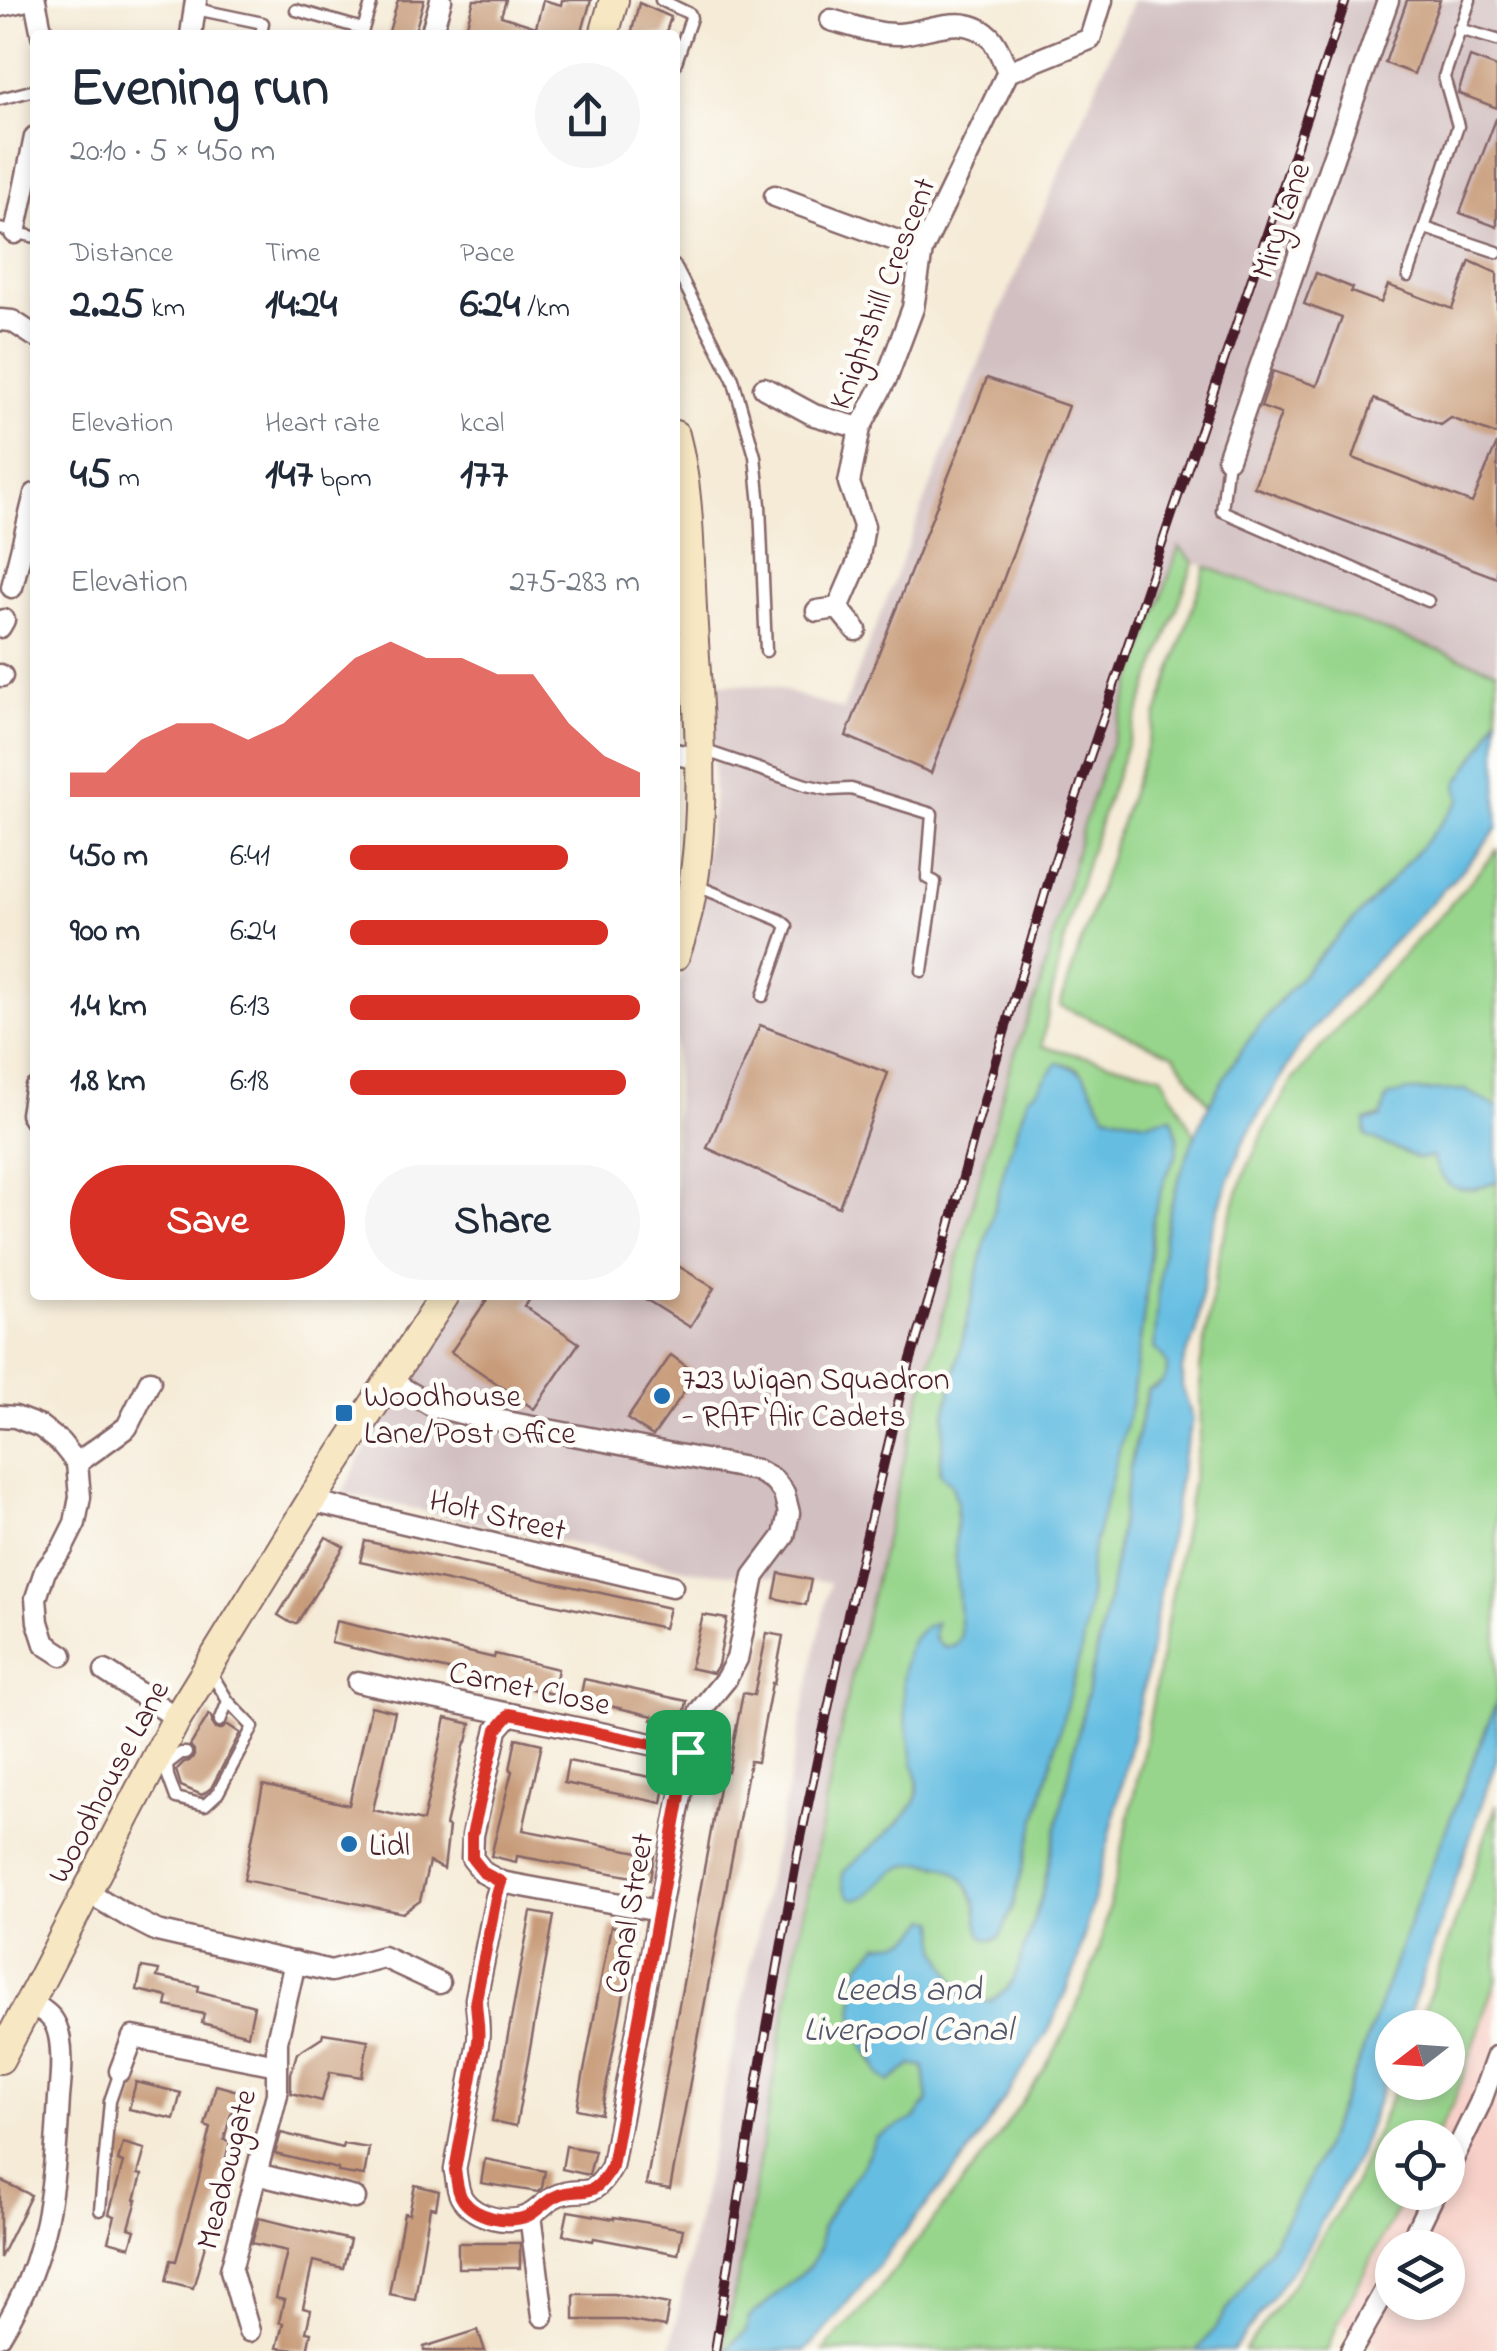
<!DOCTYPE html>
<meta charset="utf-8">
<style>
:root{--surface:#fff;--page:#f6f6f7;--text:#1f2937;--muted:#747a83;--accent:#d93025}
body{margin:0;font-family:"Indie Flower",sans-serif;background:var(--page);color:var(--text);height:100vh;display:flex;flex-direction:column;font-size:38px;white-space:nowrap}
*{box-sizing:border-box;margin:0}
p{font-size:32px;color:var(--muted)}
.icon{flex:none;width:55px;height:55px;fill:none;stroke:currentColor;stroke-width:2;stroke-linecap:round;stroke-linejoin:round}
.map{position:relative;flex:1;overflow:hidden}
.drawer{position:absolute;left:30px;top:30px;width:650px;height:1270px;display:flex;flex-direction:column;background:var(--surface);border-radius:10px;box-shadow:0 5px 15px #0003}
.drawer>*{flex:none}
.needle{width:65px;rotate:253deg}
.controls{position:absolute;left:1375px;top:2010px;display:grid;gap:20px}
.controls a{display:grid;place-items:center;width:90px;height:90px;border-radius:50%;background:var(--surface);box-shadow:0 5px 15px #0003;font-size:50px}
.pin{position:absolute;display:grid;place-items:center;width:85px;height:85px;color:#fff;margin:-42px;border-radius:20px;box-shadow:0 5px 15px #0006}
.round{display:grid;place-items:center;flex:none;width:105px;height:105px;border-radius:52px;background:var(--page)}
.overview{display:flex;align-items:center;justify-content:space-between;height:170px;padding:0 40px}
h1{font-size:55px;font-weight:700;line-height:75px}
.metrics{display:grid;grid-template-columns:repeat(3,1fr);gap:15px;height:170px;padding:10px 40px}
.metrics div{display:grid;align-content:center}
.metrics b{font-size:42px;font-weight:700}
.metrics small{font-size:28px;font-weight:400}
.metrics p{font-size:28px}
.chart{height:280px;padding:20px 40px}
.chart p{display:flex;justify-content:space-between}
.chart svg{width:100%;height:180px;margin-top:10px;fill:var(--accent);opacity:.7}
.action{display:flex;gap:20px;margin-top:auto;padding:20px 40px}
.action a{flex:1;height:115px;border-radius:60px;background:var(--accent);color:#fff;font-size:40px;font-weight:700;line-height:115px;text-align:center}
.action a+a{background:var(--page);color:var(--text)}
ul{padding:0 40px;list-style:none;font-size:32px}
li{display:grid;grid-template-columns:160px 120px 1fr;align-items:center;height:75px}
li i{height:25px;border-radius:12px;background:var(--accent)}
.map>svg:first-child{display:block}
</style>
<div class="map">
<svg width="1497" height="2351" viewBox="0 0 1497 2351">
<rect width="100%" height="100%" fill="#fdfcf7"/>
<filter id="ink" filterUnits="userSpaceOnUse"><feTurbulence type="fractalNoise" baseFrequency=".01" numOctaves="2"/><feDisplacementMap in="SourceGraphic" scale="20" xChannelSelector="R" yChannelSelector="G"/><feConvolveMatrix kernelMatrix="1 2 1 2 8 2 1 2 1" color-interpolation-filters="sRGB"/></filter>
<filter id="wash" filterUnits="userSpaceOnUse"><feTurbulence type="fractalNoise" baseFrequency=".0048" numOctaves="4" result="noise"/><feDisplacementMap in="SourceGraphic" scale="40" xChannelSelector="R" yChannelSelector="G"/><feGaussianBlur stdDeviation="2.25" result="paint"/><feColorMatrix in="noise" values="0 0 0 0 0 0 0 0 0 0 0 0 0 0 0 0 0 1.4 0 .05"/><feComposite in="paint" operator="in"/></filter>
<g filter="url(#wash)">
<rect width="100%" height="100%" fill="#f5ebd7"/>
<path fill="#f7d1c9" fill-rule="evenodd" d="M1497 1978V2351H1383L1339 2321 1406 2193 1448 2192V2138L1435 2137 1455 2099ZM1392 2248H1448V2302H1392Z"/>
<path fill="#d2bfc1" d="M1133 0H1497V671L1194 562 1179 548 1039 990 1010 1066 911 1432 722 2351H670L830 1582 694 1571 342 1493 419 1346 456 1295H675V984L684 971 713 808 714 683 773 687 843 710 990 336Z"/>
<g fill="#96d58b" stroke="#707a5b" stroke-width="2.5" fill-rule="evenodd">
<path d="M1179 547 1194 562C1137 720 1070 879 1042 1046L1162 1075 1195 1135 1173 1200 1166 1231 1155 1349C1167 1357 1171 1369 1163 1382L1147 1390 1130 1468 1109 1596 1041 1898 1015 1978 1006 1990 990 2002C980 2000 967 1998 959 1990 945 1974 935 1940 928 1920 914 1941 903 1943 878 1945L864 2048C875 2060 876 2072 889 2081L912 2065 924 2066 928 2102 915 2118 876 2138 862 2167 835 2204 821 2229 820 2248 810 2266 749 2318 746 2331 722 2351 744 2248 796 1949 849 1688 911 1432 1010 1066 1039 990 1083 825ZM1057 1064C1063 1065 1069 1064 1074 1067 1086 1072 1097 1101 1106 1114L1146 1122 1171 1117 1177 1153 1166 1176 1153 1218 1145 1305 1131 1405 1097 1528 1090 1561 1089 1603 1048 1775 1025 1852 1012 1909 1000 1937 992 1940 980 1933 976 1905 965 1879 946 1867 924 1863 913 1864 892 1871H844C861 1856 907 1820 915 1801 923 1782 907 1732 905 1710 903 1690 906 1675 910 1656 915 1639 917 1628 936 1623L933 1634 939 1644 949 1647 959 1642 961 1637 955 1544 957 1503 952 1485 940 1473 945 1415 983 1251 1038 1089Z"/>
<path d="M1206 567 1497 671V716L1486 740 1457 784 1461 800C1431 836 1400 871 1368 905 1310 966 1247 1027 1210 1105L1174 1055 1060 1006Z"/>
<path d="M1497 850V1107L1465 1090 1365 1121 1366 1136 1418 1159 1432 1157 1472 1190 1497 1182V1701L1413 1913 1358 2064 1322 2150 1301 2195 1267 2252 1216 2327 1196 2351H823L868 2303 995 2142 1043 2071 1068 2028 1099 1950 1121 1854 1145 1743 1195 1467 1201 1427 1200 1369 1221 1244 1244 1175 1266 1127 1292 1081 1377 982 1443 913Z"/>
<path d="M1497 1804V1978L1455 2099 1435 2137 1392 2138V2192L1406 2193 1339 2321 1327 2351H1244L1292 2285 1355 2183 1397 2083 1448 2082V2028L1418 2027Z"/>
</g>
<g fill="#65bee2" stroke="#586e86" stroke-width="2.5">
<path d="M1497 716V829L1465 867 1352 985 1301 1043 1243 1142 1225 1190 1211 1232 1196 1335 1186 1355 1182 1369V1386L1193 1420 1183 1457 1147 1671 1108 1843 1075 1970 1049 2030 970 2152 820 2336 804 2351H725L746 2331 749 2318 810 2266 820 2248 821 2229 835 2204 862 2167 876 2138 915 2118 928 2102 924 2066 912 2065 889 2082 879 2074 874 2059 864 2048 853 2013 859 1966 878 1945C903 1943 914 1941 928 1919L937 1921 938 1948 960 1991 974 1999 990 2002 1006 1990 1015 1977 1041 1898 1109 1596 1130 1468 1148 1390C1170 1384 1174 1362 1154 1349 1159 1299 1159 1246 1173 1198 1184 1161 1198 1125 1216 1092 1255 1020 1314 962 1370 903 1401 870 1431 836 1460 800L1457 784 1486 740Z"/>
<path d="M1057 1063C1094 1070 1086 1087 1106 1114L1146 1122 1172 1117 1178 1139 1177 1153 1166 1176 1153 1218 1145 1305 1131 1405 1090 1561 1089 1603 1081 1651 1012 1909 1000 1937C992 1940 985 1942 980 1933 977 1927 978 1917 977 1910 972 1882 954 1864 925 1863 904 1863 892 1872 878 1885 876 1887 868 1895 866 1896 848 1906 838 1885 844 1871 861 1855 907 1820 916 1800 921 1787 916 1774 913 1762 907 1722 884 1637 937 1622L934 1628V1639L944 1647 955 1645 961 1637 955 1544 957 1503 952 1485 940 1473 945 1415 983 1251 1006 1163 1028 1096 1038 1089Z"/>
<path d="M1465 1090 1497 1107V1182C1461 1194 1448 1195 1432 1157L1419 1159 1366 1136 1365 1121 1381 1118 1387 1097 1408 1091Z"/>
<path d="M1497 1701V1759L1405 2027 1392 2028V2061L1358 2156 1304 2253 1240 2342 1232 2351H1196L1216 2327 1267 2252 1301 2195 1322 2150 1358 2064 1413 1913Z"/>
</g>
<g id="blocks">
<g fill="#c89c7a">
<path d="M398 0H424L414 35H388Z"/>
<path d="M474 0H506L501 16 536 27 543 0 561 5 562 0H591L581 35H464Z"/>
<path d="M1407 0H1440L1414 74 1385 63Z"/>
<path d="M639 3 671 17 665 35H631Z"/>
<path d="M1470 57 1497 67V108L1458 93Z"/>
<path d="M1496 119H1497V227L1460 213Z"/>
<path d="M1470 261 1497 273V435L1451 418 1441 425 1374 399 1353 458 1472 503 1497 443V578L1254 487 1281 414 1261 407 1273 371 1317 386 1342 318 1304 304 1316 273 1353 288 1351 292 1381 303 1388 285 1452 309Z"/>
<path d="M987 378 1068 406 931 773 846 736Z"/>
<path d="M760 1025 888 1073 839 1207 707 1148Z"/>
<path d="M675 1264 714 1288 690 1327 639 1295H675Z"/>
<path d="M490 1295H532L524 1306 579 1343 534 1409 451 1352Z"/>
<path d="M671 1355 697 1374 653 1436 627 1419Z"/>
<path d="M326 1537 344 1547 297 1623H291L278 1615Z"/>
<path d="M365 1541 669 1608 664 1628 360 1562Z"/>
<path d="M779 1573 811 1580 806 1605 774 1598Z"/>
<path d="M703 1615 727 1619 718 1665 713 1673 690 1668Z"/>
<path d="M336 1621 494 1658 495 1654 558 1669 553 1694 331 1643Z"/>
<path d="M767 1633 783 1636 774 1684 772 1683 757 1762 750 1761 670 2189 646 2185 722 1771 728 1772 743 1693 754 1695Z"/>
<path d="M584 1679 687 1701 682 1726 652 1720 653 1716 580 1699Z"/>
<path d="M371 1706 395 1712 373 1810 423 1821 446 1718 471 1724 467 1742H465L446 1826 449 1827 444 1869 429 1862 420 1901 403 1913 244 1880 263 1785 349 1805Z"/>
<path d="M209 1714 212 1716V1723L216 1729H222L228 1725 240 1733 211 1788 202 1795 181 1786 176 1770 184 1762 189 1761 194 1756V1750L190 1746Z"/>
<path d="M516 1738 542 1744 523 1830 654 1855 650 1880 517 1856 516 1862 491 1856 512 1771 510 1770Z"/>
<path d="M568 1761 666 1780 662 1803 564 1783Z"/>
<path d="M531 1912 554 1916 516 2126 492 2121Z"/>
<path d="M611 1926 636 1931 601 2114 577 2109Z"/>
<path d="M142 1967 159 1970 157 1977 199 1986 198 1991 254 2006 248 2035 202 2023 204 2014 166 2006 168 1997 137 1990Z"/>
<path d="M323 2033 368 2040 362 2077 330 2072 322 2101 291 2093V2074L297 2053 322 2037Z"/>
<path d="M136 2082 181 2093 174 2119 129 2109Z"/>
<path d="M216 2085 241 2092 238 2107 233 2106 224 2140 230 2141 217 2193H220L193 2288 166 2281 171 2260 176 2261 198 2181 211 2128 205 2126Z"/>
<path d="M281 2133 342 2148 343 2144 369 2148 364 2176 338 2172V2169L275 2154Z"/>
<path d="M123 2143 145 2149 138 2174 142 2175 135 2200H137L129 2228 135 2230 130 2247 108 2241 115 2216 109 2214 123 2163 118 2161Z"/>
<path d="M566 2146 595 2151 589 2175 562 2169Z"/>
<path d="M485 2159 545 2171 542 2188 538 2192 481 2183Z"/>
<path d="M0 2180 31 2195 0 2258Z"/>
<path d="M415 2185 439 2191 436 2208 430 2207 415 2299 389 2294 404 2213 409 2214Z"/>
<path d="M568 2211 614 2219V2217L683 2229 678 2254 594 2238 593 2241 563 2235Z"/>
<path d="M259 2218 350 2240 343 2268 313 2261 303 2308 311 2310 306 2332 311 2333 307 2351 277 2348 283 2323 279 2322 284 2300 276 2298 287 2251 252 2243Z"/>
<rect x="458" y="2243" width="62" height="25"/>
<path d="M574 2294H614L669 2304 665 2327 624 2320H574Z"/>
<path d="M478 2330 485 2351H424V2347Z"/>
</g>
</g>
</g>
<g filter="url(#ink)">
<use href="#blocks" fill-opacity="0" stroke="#866667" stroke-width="2.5"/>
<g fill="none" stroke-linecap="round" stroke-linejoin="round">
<defs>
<g id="lane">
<path d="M661 0 690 14 691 18 675 65"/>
<path d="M196 9 263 23 261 35"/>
<path d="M296 10 363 29 361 35"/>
<path d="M363 29 372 1"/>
<path d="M1459 29 1497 40"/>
<path d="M0 99 35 90"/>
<path d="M1425 228 1497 252"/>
<path d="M0 229 35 237"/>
<path d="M675 266 733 379 755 456 760 505 766 651"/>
<path d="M1408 276 1458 126 1444 77 1470 0"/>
<path d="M1228 459 1222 511 1428 601"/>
<path d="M700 749 806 785 830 790 851 789 932 814 927 878 935 882 922 971"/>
<path d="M694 888 707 890 780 920 787 926 763 996"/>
<path d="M211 1673 228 1701 220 1721"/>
<path d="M162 1761 167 1764 181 1753H186"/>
<path d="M167 1764 168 1776 176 1798 205 1805 218 1793 253 1727 228 1701"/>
<path d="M100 2210 110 2101 120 2072"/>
</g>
<g id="street">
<path d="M35 0 42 35"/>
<path d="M0 6 27 0"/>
<path d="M831 20C853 26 876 35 900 34 930 31 964 12 990 37 998 45 1003 61 1008 72"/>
<path d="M191 35 196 0"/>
<path d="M431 35 441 0"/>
<path d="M775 196 922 250"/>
<path d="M15 233 35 137"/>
<path d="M0 320 12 321 35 336"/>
<path d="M764 388 814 415 860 428"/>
<path d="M1228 459 1388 0"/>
<path d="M12 587 35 494"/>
<path d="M838 608 858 562 864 526 849 483 860 428 887 377 913 308 922 250 1008 72 1090 39 1102 0"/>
<path d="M817 611 838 608 856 630"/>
<path d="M0 627 4 620"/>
<path d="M0 675 2 676"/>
<path d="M675 754 700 759"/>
<path d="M35 1089 31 1114 35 1120"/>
<path d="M388 1380 433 1406 465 1414 756 1470 774 1480 784 1493 789 1513 784 1536 754 1576 737 1659 726 1679 700 1711 689 1752 612 2166C590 2206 582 2183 554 2197 545 2202 538 2211 528 2216 508 2225 476 2218 463 2200 457 2192 457 2179 455 2170L478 2042C480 2027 477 2014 476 1999L496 1898 501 1882"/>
<path d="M0 1416 15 1417 41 1427 60 1442 77 1463 80 1497 75 1523 62 1549 45 1571 36 1598 38 1622 45 1644 62 1655"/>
<path d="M77 1463 127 1427 150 1381"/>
<path d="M311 1501 672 1586"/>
<path d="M105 1671 177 1718"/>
<path d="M358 1682 689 1752"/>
<path d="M510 1714 497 1729 473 1835 472 1858 484 1873 501 1882 659 1911"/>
<path d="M88 1892 126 1915 157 1931 331 1971 383 1957 439 1983"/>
<path d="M120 2071 133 2037 277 2065"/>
<path d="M1448 2169 1480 2103 1497 2056"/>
<path d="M256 2174 355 2198"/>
<path d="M530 2215 543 2316"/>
<path d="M1408 2248 1435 2192"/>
<path d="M249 2331 231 2270 277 2094V2041L295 1962"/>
<path d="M0 2336C49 2258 54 2188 59 2098 61 2078 65 2040 54 2022 49 2013 39 2008 30 2003"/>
<path d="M1351 2351 1392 2278"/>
</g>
<g id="secondary">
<path d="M604 35 614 0"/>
<path d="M675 435C690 491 689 551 692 609 698 718 714 851 675 956"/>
<path d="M0 2059 177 1718 311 1501 445 1295"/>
</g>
</defs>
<use href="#lane" stroke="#866667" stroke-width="15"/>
<use href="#street" stroke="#866667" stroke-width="25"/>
<use href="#secondary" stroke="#866667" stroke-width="32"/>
<use href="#lane" stroke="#fff" stroke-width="10"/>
<use href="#street" stroke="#fff" stroke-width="20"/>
<use href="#secondary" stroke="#f7e8c3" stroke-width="28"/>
<defs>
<path id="rail" d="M715 2351 758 2079 798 1852 846 1623 899 1399 940 1263 977 1125 1054 863 1346 0"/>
</defs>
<use href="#rail" stroke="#4a1f2b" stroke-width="10"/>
<use href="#rail" stroke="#fdfcf7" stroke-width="6" stroke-dasharray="19" stroke-linecap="butt"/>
</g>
</g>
<g fill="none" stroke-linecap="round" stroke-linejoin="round" filter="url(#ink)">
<defs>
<path id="route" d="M510 1714 688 1752 612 2166C590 2206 582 2183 554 2197 545 2202 538 2211 528 2216 508 2224 476 2218 463 2200 457 2192 457 2180 455 2170L478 2042C480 2027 476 2014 476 1999L496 1898 501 1882 484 1873 472 1858V1835L497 1729Z"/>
</defs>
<use href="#route" stroke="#fff" stroke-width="20"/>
<use href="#route" stroke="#d93025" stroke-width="12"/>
</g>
<g fill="#1f6fb2" stroke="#fdfcf7" stroke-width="4">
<circle cx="662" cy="1396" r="10"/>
<rect x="334" y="1403" width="20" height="20" rx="5"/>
<circle cx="349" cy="1844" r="10"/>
</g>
<g text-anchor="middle" stroke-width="9" stroke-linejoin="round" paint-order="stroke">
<g font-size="32" fill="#4a1f2b" stroke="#fdfcf7">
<text transform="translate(1280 220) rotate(-71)" y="11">Miry Lane</text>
<text transform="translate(881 293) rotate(-69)" y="11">Knightshill Crescent</text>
<text transform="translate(498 1514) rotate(13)" y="11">Holt Street</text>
<text transform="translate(530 1687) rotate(12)" y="11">Carnet Close</text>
<text transform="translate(107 1781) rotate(-62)" y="11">Woodhouse Lane</text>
<text transform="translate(628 1913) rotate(-80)" y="11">Canal Street</text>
<text transform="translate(225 2169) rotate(-76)" y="11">Meadowgate</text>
</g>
<g font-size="32" fill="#4a1f2b" stroke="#fdfcf7" text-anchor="start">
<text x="682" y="1389">723 Wigan Squadron<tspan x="682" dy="37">- RAF Air Cadets</tspan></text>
<text x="364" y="1406">Woodhouse<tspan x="364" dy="37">Lane/Post Office</tspan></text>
<text x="369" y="1855">Lidl</text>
</g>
<g font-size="35" font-style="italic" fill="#53576b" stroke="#fdfcf7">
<text x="908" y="2000">Leeds and<tspan x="908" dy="40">Liverpool Canal</tspan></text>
</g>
</g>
</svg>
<div class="controls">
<a><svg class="needle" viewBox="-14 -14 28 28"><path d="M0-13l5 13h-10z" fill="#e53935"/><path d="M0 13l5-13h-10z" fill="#747a83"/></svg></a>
<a><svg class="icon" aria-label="locate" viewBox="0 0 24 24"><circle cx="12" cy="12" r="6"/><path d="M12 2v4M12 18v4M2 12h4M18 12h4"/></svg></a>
<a><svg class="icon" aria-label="layers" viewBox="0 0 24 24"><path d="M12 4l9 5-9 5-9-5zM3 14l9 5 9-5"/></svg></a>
</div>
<div class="pin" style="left:688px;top:1752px;background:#1e9e55"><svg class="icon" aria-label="arrive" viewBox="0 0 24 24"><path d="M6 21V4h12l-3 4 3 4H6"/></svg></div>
<section class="drawer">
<div class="overview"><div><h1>Evening run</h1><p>20:10 · 5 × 450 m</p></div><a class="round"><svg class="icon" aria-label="share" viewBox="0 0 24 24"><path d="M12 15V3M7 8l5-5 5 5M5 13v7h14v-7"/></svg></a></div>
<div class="metrics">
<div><p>Distance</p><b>2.25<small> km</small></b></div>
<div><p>Time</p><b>14:24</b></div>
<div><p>Pace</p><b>6:24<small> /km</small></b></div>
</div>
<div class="metrics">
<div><p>Elevation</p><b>45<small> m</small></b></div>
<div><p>Heart rate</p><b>147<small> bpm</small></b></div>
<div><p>kcal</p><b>177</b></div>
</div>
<div class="chart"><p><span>Elevation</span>275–283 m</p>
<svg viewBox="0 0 160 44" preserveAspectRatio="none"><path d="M0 44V38L10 38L20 30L30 26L40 26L50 30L60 26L70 18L80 10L90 6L100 10L110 10L120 14L130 14L140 26L150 34L160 38V44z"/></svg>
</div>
<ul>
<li><b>450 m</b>6:41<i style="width:75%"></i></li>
<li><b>900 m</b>6:24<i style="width:89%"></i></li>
<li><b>1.4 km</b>6:13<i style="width:100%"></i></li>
<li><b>1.8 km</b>6:18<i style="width:95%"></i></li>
</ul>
<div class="action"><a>Save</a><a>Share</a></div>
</section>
</div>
